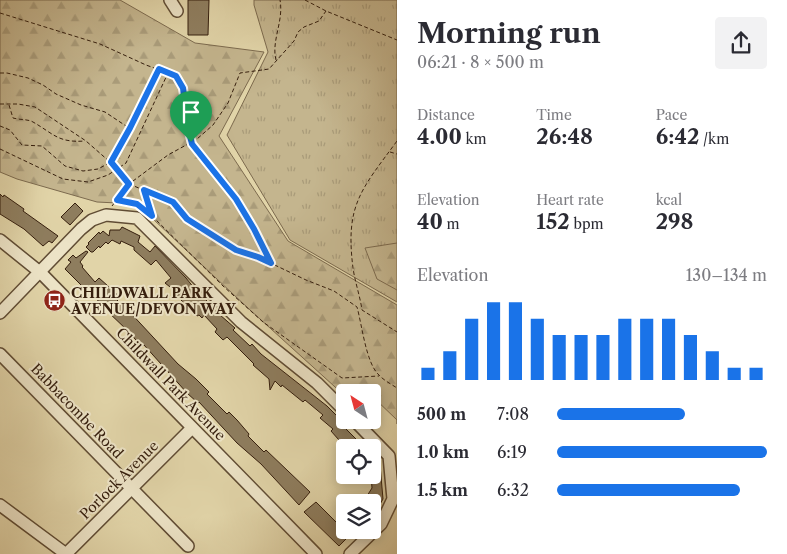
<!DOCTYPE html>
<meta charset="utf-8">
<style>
:root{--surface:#fff;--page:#f2f2f3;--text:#2b2b33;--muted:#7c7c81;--accent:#1a73e8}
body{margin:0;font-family:"Libre Caslon Text",serif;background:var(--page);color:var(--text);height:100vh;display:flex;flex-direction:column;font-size:19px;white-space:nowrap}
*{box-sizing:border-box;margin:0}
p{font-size:16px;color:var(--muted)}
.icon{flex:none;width:28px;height:28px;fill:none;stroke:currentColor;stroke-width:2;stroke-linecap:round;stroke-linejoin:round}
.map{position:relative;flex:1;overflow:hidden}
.sheet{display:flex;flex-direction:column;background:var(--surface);width:390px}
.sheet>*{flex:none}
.needle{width:32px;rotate:324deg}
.tools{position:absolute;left:336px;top:384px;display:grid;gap:10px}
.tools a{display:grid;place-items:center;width:45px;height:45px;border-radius:5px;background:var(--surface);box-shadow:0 2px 12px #0003;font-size:25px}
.pin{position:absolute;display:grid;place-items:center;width:42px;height:42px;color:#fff;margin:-51px -21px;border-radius:50% 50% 50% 0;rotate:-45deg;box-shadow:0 0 5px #0007}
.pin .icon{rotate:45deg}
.round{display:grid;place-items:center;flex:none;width:52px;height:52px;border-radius:5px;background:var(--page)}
.summary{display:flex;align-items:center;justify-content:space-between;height:85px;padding:0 20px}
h1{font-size:28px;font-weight:800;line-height:38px}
.stats{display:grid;grid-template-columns:repeat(3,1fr);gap:8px;height:85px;padding:5px 20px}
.stats div{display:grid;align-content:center}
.stats b{font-size:21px;font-weight:800}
.stats small{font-size:14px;font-weight:400}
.stats p{font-size:14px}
.chart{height:140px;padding:10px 20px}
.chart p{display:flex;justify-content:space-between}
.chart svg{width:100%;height:90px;margin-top:5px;stroke:var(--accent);stroke-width:6}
ul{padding:0 20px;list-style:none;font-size:16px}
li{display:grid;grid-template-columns:80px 60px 1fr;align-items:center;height:38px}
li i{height:12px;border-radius:6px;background:var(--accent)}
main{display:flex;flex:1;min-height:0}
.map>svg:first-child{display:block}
</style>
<main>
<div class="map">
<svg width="397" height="554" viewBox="0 0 397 554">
<defs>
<pattern id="grass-tufts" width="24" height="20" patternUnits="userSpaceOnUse" patternTransform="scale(1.25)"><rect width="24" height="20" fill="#c4b58e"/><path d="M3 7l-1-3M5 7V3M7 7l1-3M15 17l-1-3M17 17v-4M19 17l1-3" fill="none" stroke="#a99b79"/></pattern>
<pattern id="forest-firs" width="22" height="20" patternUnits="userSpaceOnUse" patternTransform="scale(1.25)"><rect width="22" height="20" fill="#c4b58e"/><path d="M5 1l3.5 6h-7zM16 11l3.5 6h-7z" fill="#a99b79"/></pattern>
</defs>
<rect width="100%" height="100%" fill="#e1d4a8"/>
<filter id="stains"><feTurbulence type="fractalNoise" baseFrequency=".004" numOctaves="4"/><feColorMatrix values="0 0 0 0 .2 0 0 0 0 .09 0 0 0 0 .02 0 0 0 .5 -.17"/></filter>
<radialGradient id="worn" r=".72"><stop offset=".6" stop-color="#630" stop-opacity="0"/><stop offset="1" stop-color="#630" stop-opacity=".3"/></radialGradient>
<path fill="url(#grass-tufts)" stroke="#7c6a4e" d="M254 0H397V302L290 240 227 135 268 52 254 5Z"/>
<g fill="url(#forest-firs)" stroke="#7c6a4e">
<path d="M0 0H120L195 43 264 52 219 136 288 241 397 305V424V420L373 397 372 392H345V396L249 309 137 204 97 202 17 179 0 172Z"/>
<path d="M397 243V290L377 279 365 248Z"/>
</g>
<g fill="#8e7d5e" stroke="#351e0d">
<path d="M188 0H209L208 35H188Z"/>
<path d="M0 194 3 197 4 195 24 209 23 211 58 236 52 243 49 241 43 246 24 229 0 214Z"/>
<path d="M75 203 83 211 70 225 61 217Z"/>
<path d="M122 227 140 236 138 242 150 252 155 246 186 278 203 299 204 298 213 307 212 308 235 328 233 330 250 346 252 344 261 354 327 406 341 420 339 422 365 448H346L331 431 333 429 320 418 323 415 305 400 303 402 282 385 281 387 275 381 270 390 269 379 253 365 254 364 227 337 223 340 215 332 217 329 204 315 202 318 199 315 197 316 177 296 179 294 165 283 171 278 156 260 151 265 134 250V247L121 241 120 244 112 240 108 244 106 242 100 248 99 246 93 252H91L86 247 89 244 88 243 99 232 100 234 103 231 109 236 110 230H120Z"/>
<path d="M86 251 88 252 80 262 83 266 82 267 95 282 99 278 117 294 114 297 120 303 128 305 127 309 178 364 196 379 209 392 207 394 227 414 229 412 237 420 249 434 248 436 264 452 266 450 310 492 299 505 261 464 237 443 199 402 198 403 187 393 144 345 142 347 128 331 106 310 108 309 100 301 99 302 86 285 84 288 65 269 71 262 68 260 73 255 76 258Z"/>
<path d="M372 458 380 465 383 499 372 518V502H367L369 497 367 496 372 488 371 475H372Z"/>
<path d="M316 502 343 529 339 532 346 539 339 546 304 512Z"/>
</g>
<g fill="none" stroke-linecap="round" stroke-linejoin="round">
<defs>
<g id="minor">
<path d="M170 0 177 11"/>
<path d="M0 240 41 273 316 554"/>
<path d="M0 313 81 229 92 220 106 215 137 218 241 322 317 383 345 411"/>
<path d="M0 354 188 546"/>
<path d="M0 505 66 554"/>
<path d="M66 554 192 428"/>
<path d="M350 554 381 524 393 499 389 456 354 420"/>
</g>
</defs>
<use href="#minor" stroke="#604c34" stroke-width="14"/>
<g stroke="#351e0d" stroke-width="1" stroke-dasharray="4 2.5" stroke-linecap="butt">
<path d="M305 0 326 11 397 40"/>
<path d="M0 13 100 44 146 65 176 76 183 88 189 132 192 145 236 199 254 229 271 263"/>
<path d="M276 60C271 41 284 21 280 0"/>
<path d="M0 73H7L28 78 43 85 56 94 81 105 105 112 129 128"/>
<path d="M0 104H18L35 107 86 141 110 162"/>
<path d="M9 105 13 118C20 120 28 119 33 122 54 134 58 143 85 141"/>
<path d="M0 126 10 130 22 145 42 146 65 166 83 171 98 169 111 162 130 128 159 69"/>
<path d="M397 141C361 190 345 205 353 268 355 282 360 296 362 310L397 332"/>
<path d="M0 149 63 179 88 182 108 175 126 163 168 73"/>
<path d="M390 152 397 154"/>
<path d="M129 184 173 202 187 219 236 250 258 257 306 280 334 291 357 307C362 325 366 362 378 374 383 380 391 384 397 388"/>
<path d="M145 191 152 216 223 286 263 322 342 378 379 376"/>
<path d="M118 200 137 204 152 216"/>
<path d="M112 206 129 184 168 155 197 139 213 125 228 103 240 73 269 69 294 41 298 32 304 27 319 21 326 11"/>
</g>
<use href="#minor" stroke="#ece3c6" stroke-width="11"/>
<path stroke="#351e0d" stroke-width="1" stroke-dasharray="4 2.5" stroke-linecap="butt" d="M111 162 129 184"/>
</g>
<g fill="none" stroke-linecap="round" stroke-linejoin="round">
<defs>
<path id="route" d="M159 69 176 76 183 88 189 132 192 144 236 199 254 229 271 263 258 257 236 250 187 219 173 202 144 190 152 216 137 204 117 200 129 184 111 162 130 128Z"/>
</defs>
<use href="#route" stroke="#fff" stroke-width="10"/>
<use href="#route" stroke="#1a73e8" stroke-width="6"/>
</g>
<defs>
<symbol id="bus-disc" viewBox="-11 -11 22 22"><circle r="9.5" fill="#8f2418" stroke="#ece3c6"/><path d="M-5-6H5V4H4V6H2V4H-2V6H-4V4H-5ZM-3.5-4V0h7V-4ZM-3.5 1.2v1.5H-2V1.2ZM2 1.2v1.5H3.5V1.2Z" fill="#fff"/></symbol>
</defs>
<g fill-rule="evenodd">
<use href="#bus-disc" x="42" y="288" width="25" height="25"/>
</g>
<g text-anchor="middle" stroke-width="4" stroke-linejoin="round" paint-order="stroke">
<g font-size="14" font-weight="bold" fill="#351e0d" stroke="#ece3c6" text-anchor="start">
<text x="71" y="298">CHILDWALL PARK<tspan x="71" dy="16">AVENUE/DEVON WAY</tspan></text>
</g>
<g font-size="14" fill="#351e0d" stroke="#ece3c6">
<text transform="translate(171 384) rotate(46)" y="5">Childwall Park Avenue</text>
<text transform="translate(77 411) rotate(46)" y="5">Babbacombe Road</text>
<text transform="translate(119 480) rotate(-45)" y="5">Porlock Avenue</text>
</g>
</g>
<rect width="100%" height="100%" filter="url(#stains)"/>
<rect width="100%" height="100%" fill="url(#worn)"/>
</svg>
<div class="tools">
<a><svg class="needle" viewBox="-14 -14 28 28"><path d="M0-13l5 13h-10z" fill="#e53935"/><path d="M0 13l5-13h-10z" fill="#7c7c81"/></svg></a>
<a><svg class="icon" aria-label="locate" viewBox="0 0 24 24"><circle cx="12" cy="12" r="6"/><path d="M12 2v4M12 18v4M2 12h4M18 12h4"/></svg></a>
<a><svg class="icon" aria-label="layers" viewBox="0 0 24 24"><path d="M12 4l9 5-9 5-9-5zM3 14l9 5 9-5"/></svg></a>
</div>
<div class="pin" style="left:191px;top:142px;background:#1e9e55"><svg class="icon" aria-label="arrive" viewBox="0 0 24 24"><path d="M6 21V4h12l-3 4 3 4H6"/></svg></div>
</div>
<section class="sheet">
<div class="summary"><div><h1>Morning run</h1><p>06:21 · 8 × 500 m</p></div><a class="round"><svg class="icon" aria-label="share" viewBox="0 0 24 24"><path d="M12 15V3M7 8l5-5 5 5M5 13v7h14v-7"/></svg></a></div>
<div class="stats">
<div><p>Distance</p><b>4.00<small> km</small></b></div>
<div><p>Time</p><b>26:48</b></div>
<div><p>Pace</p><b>6:42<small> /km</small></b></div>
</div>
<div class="stats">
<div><p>Elevation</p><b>40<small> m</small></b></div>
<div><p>Heart rate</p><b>152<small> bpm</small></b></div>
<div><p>kcal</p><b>298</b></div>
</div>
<div class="chart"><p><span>Elevation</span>130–134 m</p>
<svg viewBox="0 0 160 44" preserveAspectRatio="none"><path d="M5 44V38M15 44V30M25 44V14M35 44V6M45 44V6M55 44V14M65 44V22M75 44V22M85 44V22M95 44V14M105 44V14M115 44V14M125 44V22M135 44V30M145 44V38M155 44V38"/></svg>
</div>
<ul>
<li><b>500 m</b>7:08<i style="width:61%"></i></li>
<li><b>1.0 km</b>6:19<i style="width:100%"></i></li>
<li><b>1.5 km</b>6:32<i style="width:87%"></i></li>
</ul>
</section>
</main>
